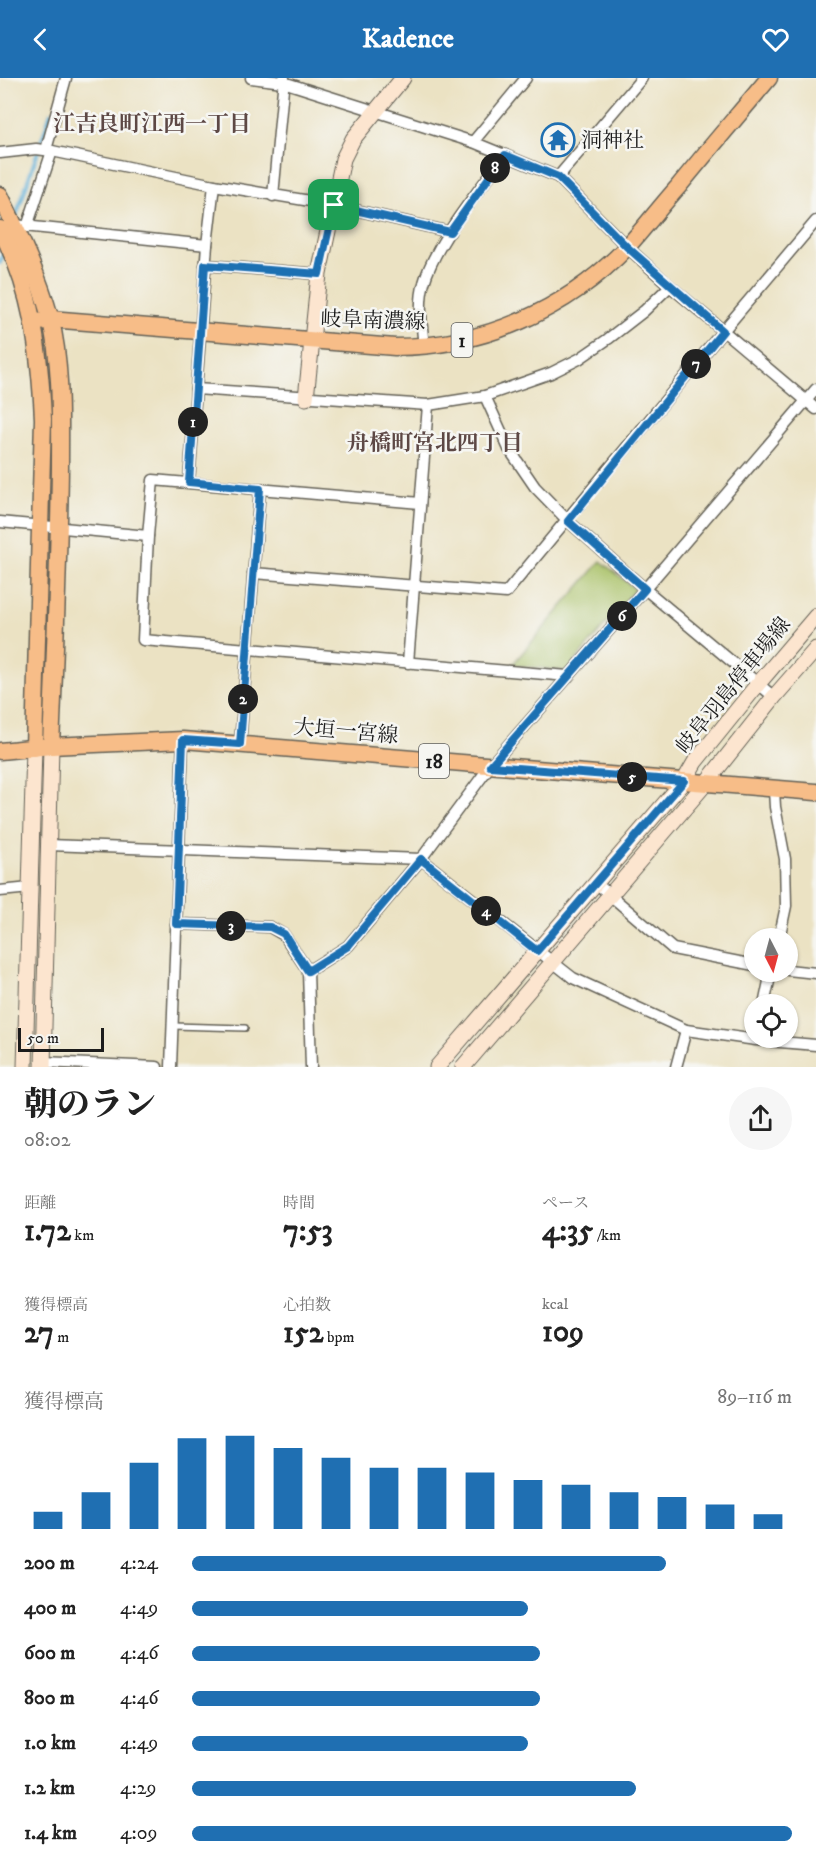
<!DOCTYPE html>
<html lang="ja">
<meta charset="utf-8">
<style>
:root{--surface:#fff;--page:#f6f6f6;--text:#222;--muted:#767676;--accent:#1f6fb2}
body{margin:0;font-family:"IM FELL DW Pica","Noto Serif JP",serif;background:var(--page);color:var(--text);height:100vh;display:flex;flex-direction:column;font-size:22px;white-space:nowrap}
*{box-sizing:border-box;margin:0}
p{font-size:20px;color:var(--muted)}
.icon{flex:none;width:33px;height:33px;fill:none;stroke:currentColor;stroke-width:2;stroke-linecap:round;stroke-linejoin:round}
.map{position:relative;height:989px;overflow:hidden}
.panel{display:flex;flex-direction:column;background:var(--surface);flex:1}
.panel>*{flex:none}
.needle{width:39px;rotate:174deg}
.tools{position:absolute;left:744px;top:850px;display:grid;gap:12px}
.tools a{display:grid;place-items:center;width:54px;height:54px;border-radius:50%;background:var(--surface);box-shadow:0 2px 4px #0004;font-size:30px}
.scale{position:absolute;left:18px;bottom:15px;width:86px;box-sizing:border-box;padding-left:6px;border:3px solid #1c1c1c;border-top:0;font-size:16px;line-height:21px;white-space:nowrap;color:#1c1c1c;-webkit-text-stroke:4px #f6f6f2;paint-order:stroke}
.pin{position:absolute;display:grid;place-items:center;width:51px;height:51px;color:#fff;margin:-26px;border-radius:12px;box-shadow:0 3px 9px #0006}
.km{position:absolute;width:30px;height:30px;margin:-15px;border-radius:50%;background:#222;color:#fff;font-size:16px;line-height:30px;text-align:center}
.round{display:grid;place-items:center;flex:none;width:63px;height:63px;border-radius:32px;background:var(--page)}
.head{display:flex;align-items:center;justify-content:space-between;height:102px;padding:0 24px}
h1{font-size:33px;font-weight:800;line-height:45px}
.stats{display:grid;grid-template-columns:repeat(3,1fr);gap:9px;height:102px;padding:6px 24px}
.stats div{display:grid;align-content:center}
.stats b{font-size:30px;font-weight:800}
.stats small{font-size:16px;font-weight:400}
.stats p{font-size:16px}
.chart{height:168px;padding:12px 24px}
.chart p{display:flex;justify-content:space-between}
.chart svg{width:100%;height:108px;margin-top:6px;stroke:var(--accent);stroke-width:6}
ul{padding:0 24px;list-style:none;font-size:20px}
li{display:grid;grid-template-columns:96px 72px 1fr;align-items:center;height:45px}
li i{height:15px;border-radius:8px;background:var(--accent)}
header{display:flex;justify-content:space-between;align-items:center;height:78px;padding:0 24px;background:var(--accent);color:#fff;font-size:27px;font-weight:800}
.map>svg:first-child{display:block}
</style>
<header><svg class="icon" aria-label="back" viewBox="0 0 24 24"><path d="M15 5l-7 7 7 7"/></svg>Kadence<svg class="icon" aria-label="heart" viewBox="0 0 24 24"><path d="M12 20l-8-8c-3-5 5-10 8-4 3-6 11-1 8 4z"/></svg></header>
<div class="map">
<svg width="816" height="989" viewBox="0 0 816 989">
<rect width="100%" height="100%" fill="#f6f6f2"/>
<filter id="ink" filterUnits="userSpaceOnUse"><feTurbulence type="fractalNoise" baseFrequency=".0167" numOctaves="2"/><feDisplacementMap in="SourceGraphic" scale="12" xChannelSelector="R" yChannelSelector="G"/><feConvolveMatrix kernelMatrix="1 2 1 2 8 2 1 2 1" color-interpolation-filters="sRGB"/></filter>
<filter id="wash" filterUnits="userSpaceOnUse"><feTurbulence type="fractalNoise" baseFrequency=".008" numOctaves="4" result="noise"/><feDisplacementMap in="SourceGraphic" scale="24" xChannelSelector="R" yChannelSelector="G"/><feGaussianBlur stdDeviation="1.35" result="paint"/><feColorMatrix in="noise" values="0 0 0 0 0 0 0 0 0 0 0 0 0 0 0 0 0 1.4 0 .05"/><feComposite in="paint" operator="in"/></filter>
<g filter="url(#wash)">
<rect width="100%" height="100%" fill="#ebe2c3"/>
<path fill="#a9c166" stroke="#626e41" stroke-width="1.5" d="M601 483 635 511 567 593 512 587Z"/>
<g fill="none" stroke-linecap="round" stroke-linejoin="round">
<g stroke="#5cafd7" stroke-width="4">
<path d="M16 138 51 35"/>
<path d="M0 185 5 171"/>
</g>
</g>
</g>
<g filter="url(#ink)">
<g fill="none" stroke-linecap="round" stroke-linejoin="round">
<defs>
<path id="lane" d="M173 948 245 950"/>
<g id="street">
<path d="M251 0 283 4 473 64 558 99 627 169 670 208 816 331"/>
<path d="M473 64 526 0"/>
<path d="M46 72 66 0"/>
<path d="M0 75 36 71 52 73 214 107 334 127 450 154"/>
<path d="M558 99 642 0"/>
<path d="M273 118 284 0"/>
<path d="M14 147 207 167"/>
<path d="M27 149 52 73"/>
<path d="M205 187 319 196"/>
<path d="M424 269C422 248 418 225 424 205 435 165 480 111 505 77"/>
<path d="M196 311 428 327 485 318 551 295 579 281 608 261 644 233 670 208"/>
<path d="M485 318 509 371 535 409 568 443 645 511 774 619"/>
<path d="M189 404 207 167 214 107"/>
<path d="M420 425 153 402 148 458 143 562 568 598"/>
<path d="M0 444 148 458"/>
<path d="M253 495 506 515 723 253 816 143"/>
<path d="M408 585 428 327"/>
<path d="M240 666 260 411"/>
<path d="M774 712 775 729 785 781 786 828 779 861"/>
<path d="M49 767 421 781 573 900 686 952 756 962 816 967"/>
<path d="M596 805 673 871 754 887"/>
<path d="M0 813 30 810"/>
<path d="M176 846 270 849 284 857 308 893 311 989"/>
<path d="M788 892 816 895"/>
<path d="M308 893 348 868 421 781 490 688 645 511 816 311"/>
<path d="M764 927 771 894"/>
<path d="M43 984 157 989"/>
<path d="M171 989 183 662"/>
<path d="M676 989 686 952"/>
</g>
<g id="secondary">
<path d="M306 320 319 196 343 81 353 61 403 0"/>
<path d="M25 989 34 670"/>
<path d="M43 989 51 668"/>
<path d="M437 989 684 703 695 684 758 606 816 538"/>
<path d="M463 989 706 705 774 619 816 571"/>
</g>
<g id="primary">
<path d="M0 117C19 157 38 196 50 239 62 286 60 341 60 389 59 482 55 575 51 668"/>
<path d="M0 151C32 209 40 275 43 341L34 670"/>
<path d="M33 246 50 241 395 269C483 269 567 232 628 168 645 149 661 128 678 109 708 72 739 36 769 0"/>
<path d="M0 673 51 668 183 662 816 714"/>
</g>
</defs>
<use href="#lane" stroke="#646156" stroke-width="8"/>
<use href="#street" stroke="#646156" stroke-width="13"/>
<use href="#secondary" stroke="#646156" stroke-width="17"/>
<use href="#primary" stroke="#646156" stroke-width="19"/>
<use href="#lane" stroke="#fff" stroke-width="5"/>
<use href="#street" stroke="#fff" stroke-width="10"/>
<use href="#secondary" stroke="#fce5cf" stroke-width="15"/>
<use href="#primary" stroke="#f7bd88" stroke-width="16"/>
</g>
</g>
<g fill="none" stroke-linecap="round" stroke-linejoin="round" filter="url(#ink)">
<defs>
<path id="route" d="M505 77 558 99 627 169 723 253 568 443 645 511 490 688 684 703 537 873 421 781 348 868 308 893 284 856 270 849 176 846 183 662 240 666 260 411 189 404 205 187 319 196 334 127 450 154Z"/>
</defs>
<use href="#route" stroke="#fff" stroke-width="12"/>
<use href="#route" stroke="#1f6fb2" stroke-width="8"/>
</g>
<defs>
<symbol id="temple-ring" viewBox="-11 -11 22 22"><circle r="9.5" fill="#f6f6f2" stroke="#1f6fb2" stroke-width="1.5"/><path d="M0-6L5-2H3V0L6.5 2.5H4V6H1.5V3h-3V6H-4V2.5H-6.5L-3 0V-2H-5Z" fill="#1f6fb2"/></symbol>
</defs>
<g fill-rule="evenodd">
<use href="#temple-ring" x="539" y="43" width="38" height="38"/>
</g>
<g text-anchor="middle" stroke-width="5" stroke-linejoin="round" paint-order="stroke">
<g fill="#f6f6f2" stroke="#5d5d5c" stroke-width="1.5">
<rect x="451.5" y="245" width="21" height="34" rx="4.5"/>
<rect x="419" y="666" width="30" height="34" rx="4.5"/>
</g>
<g font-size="20" font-weight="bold" fill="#1c1c1c">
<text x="462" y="269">1</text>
<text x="434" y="690">18</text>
</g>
<g font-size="21" fill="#1c1c1c" stroke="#f6f6f2" text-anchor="start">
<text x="581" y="69">洞神社</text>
</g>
<g font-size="21" fill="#1c1c1c" stroke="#f6f6f2">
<text transform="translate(373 242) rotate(2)" y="7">岐阜南濃線</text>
<text transform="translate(733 607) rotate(-51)" y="7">岐阜羽島停車場線</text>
<text transform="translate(346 653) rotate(5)" y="7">大垣一宮線</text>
</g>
<g font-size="22" font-weight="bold" fill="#5d4845" stroke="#f6f6f2">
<text x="152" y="53">江吉良町江西一丁目</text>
<text x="435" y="372">舟橋町宮北四丁目</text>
</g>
</g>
</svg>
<div class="tools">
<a><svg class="needle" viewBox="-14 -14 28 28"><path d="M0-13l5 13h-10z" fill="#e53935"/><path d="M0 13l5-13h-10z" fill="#767676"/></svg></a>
<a><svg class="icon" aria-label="locate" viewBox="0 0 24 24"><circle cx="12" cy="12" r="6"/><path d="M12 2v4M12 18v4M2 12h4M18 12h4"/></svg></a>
</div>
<div class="scale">50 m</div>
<div class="pin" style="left:334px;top:127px;background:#1e9e55"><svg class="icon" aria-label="arrive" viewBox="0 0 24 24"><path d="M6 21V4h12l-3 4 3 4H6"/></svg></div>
<b class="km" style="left:193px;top:344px">1</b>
<b class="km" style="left:243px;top:621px">2</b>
<b class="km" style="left:231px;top:848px">3</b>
<b class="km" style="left:486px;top:833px">4</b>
<b class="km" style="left:632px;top:699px">5</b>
<b class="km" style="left:622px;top:538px">6</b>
<b class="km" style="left:696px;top:286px">7</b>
<b class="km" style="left:495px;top:90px">8</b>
</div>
<section class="panel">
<div class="head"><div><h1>朝のラン</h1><p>08:02</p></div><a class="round"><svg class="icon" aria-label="share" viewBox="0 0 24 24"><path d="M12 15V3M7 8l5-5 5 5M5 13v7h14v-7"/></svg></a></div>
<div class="stats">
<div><p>距離</p><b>1.72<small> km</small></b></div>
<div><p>時間</p><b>7:53</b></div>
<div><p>ペース</p><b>4:35<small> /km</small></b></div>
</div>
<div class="stats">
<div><p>獲得標高</p><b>27<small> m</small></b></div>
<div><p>心拍数</p><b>152<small> bpm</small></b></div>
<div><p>kcal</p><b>109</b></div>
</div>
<div class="chart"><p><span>獲得標高</span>89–116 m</p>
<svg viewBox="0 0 160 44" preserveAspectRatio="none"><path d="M5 44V37M15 44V29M25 44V17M35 44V7M45 44V6M55 44V11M65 44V15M75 44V19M85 44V19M95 44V21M105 44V24M115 44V26M125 44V29M135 44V31M145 44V34M155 44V38"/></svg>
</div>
<ul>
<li><b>200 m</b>4:24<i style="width:79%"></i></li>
<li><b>400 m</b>4:49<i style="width:56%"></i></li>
<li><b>600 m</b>4:46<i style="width:58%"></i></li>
<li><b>800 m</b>4:46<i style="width:58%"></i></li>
<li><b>1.0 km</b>4:49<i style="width:56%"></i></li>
<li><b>1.2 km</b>4:29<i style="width:74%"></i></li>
<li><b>1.4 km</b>4:09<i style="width:100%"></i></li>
</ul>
</section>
